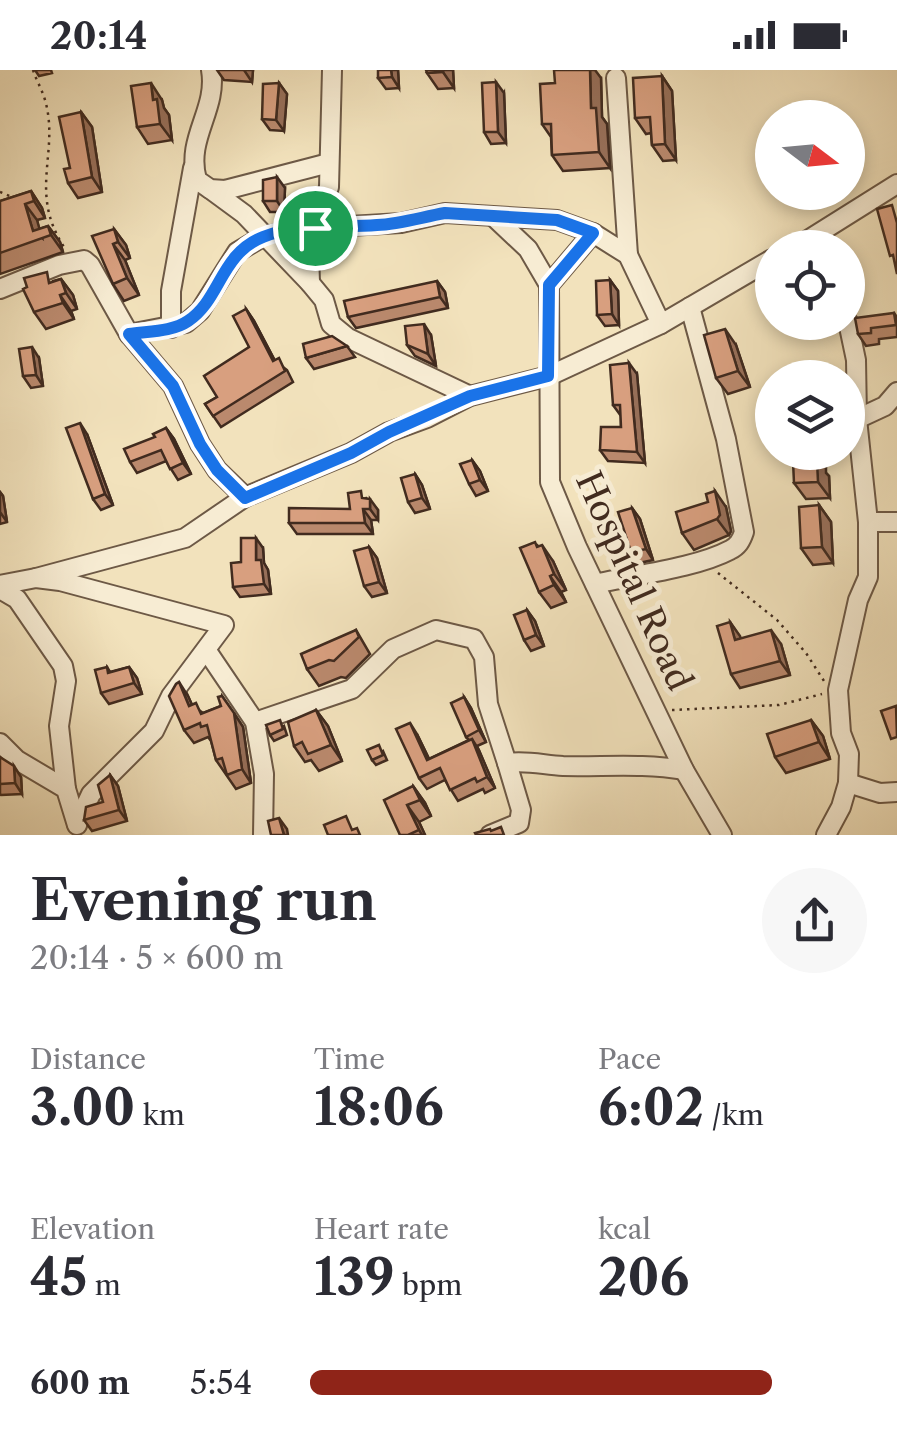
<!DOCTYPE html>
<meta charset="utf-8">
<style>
:root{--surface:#fff;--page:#f7f7f7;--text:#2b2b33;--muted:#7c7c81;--accent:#8f2418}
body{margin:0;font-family:"Libre Caslon Text",serif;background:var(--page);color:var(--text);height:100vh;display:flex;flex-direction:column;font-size:38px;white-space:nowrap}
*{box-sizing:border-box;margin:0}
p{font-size:32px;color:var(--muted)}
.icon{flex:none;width:55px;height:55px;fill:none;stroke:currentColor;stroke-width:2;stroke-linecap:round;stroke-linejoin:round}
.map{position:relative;height:765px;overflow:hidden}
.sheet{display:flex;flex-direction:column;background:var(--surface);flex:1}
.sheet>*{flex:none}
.needle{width:65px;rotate:106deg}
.fabs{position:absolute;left:755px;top:30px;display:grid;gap:20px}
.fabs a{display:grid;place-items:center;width:110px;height:110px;border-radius:50%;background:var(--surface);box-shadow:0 5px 15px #0003;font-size:50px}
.pin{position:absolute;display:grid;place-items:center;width:85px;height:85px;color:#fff;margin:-42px;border:5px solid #fff;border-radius:50%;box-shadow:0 2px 10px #0007}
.round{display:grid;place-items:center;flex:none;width:105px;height:105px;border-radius:52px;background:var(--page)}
.overview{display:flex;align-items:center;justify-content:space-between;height:170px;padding:0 30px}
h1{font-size:55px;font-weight:700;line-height:75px}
.figures{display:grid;grid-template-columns:repeat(3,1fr);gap:15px;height:170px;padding:10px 30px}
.figures div{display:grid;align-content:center}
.figures b{font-size:50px;font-weight:700}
.figures small{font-size:28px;font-weight:400}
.figures p{font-size:28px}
ul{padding:0 30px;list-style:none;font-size:32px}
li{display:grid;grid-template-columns:160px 120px 1fr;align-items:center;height:75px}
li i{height:25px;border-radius:12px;background:var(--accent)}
.status{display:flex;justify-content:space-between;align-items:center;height:70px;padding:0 50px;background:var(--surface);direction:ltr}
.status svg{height:28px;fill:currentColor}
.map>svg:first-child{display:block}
</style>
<div class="status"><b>20:14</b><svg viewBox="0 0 49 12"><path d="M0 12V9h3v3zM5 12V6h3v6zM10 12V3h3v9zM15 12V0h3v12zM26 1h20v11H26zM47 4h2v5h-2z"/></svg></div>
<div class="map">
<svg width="897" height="765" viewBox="0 0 897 765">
<rect width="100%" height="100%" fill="#f2e2bc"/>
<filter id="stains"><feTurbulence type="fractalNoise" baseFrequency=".002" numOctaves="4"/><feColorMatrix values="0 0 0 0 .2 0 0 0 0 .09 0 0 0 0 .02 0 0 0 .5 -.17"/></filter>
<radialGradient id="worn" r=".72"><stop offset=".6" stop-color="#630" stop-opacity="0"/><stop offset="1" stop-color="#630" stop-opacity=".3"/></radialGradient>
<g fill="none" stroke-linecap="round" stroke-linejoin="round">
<defs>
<g id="minor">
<path d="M211 0C218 40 185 68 197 110L210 119 225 120 329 93"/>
<path d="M616 8 628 185"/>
<path d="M210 119 244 144 310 213 324 230 331 254 348 268 470 326"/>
<path d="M495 148 528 179 549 215"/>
<path d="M593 163 549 215 550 412 577 477 684 700 722 765"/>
<path d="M795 178 897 114"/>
<path d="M310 213 309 180 329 117 332 0"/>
<path d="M0 219 59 195 84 190 90 195 129 264 186 253 200 241 237 182 264 166 315 158 401 153 445 143 557 150 593 163 628 185 661 254 772 189"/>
<path d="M848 252 856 290 857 349 868 452"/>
<path d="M171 258V221L193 98"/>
<path d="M129 264 173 316 200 374 217 400 245 427"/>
<path d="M857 349 885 336 897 322"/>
<path d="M36 508 185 468 245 427 351 383 389 362 427 348 470 326 549 306 661 254"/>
<path d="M595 514C634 505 696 498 730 480 738 476 741 471 744 462L726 369 690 237"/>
<path d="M0 515 36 508 60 511 224 555 171 626 154 661 91 724 77 754"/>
<path d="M0 519 17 529 63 596 66 611 59 656 66 719"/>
<path d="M207 581 255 652 264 704 263 765"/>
<path d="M255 652 352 619 393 579 436 560 474 569 484 587 488 634 507 693C526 690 544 695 563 696 604 697 643 693 684 700"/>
<path d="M0 673 17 690 66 719 77 755"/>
<path d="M848 713 880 723 897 722"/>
<path d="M490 765 519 753 521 740 507 693"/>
<path d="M826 765 841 737 848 713 849 684 841 663 838 620 858 530 868 507V452H897"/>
</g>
</defs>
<use href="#minor" stroke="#6d5946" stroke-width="22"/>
<g stroke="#412b1f" stroke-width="2.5" stroke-dasharray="2.5 5" stroke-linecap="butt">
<path d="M33 0C36 10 42 19 45 30 60 82 28 122 64 177"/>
<path d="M0 122 12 127"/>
<path d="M718 503 777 550 806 583 824 611"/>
<path d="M672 640 779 635 822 624"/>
</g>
<use href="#minor" stroke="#f7ecd3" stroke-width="18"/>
</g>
<g fill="#ba896d" stroke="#412b1f" stroke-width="2.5">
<path d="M35 0H51L52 3 39 6Z"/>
<path d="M217 0H253L252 12 224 10Z"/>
<path d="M398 0 399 18 386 19 378 8Z"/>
<path d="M453 0 454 18 438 19 427 3Z"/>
<path d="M662 6 672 21 676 90 663 91 652 75 651 63 646 64 635 48Z"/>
<path d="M601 8 602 47 607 54 610 98 563 101 552 85 551 67 542 54 555 13Z"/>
<path d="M279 13 287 24 284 61 270 60 262 49Z"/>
<path d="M504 23 506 73 491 74 484 62Z"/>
<path d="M162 30 164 38 169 45 172 70 148 74 137 57Z"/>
<path d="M81 42 92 57 102 122 78 128 68 113Z"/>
<path d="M285 118 284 142H270L263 131Z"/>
<path d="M31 121 42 138 45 148 37 150 39 159 48 156 60 172 63 182 0 204V131Z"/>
<path d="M114 159 126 175 130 188 125 190 139 225 124 231 113 214Z"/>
<path d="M61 209 73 225 77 239 71 241 74 249 46 259 34 242 53 211Z"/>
<path d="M610 210 618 221 619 255 605 256 597 245Z"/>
<path d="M437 211 445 222 448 238 356 258 348 247Z"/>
<path d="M246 239 254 251 275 291 287 300 293 312 221 357 205 334 217 327 249 277Z"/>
<path d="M894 243 897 247V267L879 269V274L866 276 858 264Z"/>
<path d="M431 265 436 296 415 286 407 275Z"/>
<path d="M736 275 750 317 728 324 716 308Z"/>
<path d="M347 276 355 287 314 299 306 288Z"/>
<path d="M39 288 43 316 31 318 23 306Z"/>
<path d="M637 304 645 393 608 391 600 380 621 357V346L613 335Z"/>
<path d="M166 358 174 369 191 404 178 410 166 391 137 403 130 392Z"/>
<path d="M87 364 113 435 101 440 93 429Z"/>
<path d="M472 390 480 401 488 421 476 426 469 414Z"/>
<path d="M826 403 829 406 830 428 806 429 794 413Z"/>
<path d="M415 404 422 415 430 439 415 443 408 432Z"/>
<path d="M0 422 3 426 7 452 0 454Z"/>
<path d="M366 428 378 440V450H371L373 464H297L289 453 350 439Z"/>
<path d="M819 435 831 452 833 493 813 495 801 478Z"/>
<path d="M726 437 731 461 729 465 694 480 682 463Z"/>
<path d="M632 438 640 449 653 490 639 493 631 482Z"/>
<path d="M538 476 553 491 566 520 561 522 566 532 551 538 539 522Z"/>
<path d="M369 477 377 488 387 523 372 527 364 516Z"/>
<path d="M263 478 264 493 268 500 271 524 240 527 233 517 241 492Z"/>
<path d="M527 540 535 551 544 576 531 581 524 570Z"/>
<path d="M730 552 741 569 781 574 790 605 740 618 731 604Z"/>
<path d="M356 560 370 584 346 608 341 607 319 616 307 599Z"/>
<path d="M107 597 110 602 129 597 137 608 142 624 109 634 101 623Z"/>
<path d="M188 626 192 635 203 643 221 636 222 626 243 657 251 713 236 719 216 690 211 671 208 667 194 673 184 660Z"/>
<path d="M464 627 471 638 486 672 477 676 495 718 485 723 483 719 458 731 445 710 427 719 419 708 417 664 429 689 469 670 466 667Z"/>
<path d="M316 640 328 656 342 691 319 701 311 690 305 692 294 676Z"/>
<path d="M811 650 823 666 830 689 786 703 775 687Z"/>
<path d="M284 656 287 665 274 671 270 665Z"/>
<path d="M383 681 387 690 376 695 372 690Z"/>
<path d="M0 687 21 707 22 724 1 725 0 724Z"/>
<path d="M110 705 118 716 127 751 92 761 84 750 103 732Z"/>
<path d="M413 716 425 733 431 746 419 752 425 765H400Z"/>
</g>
<g fill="#976f59" stroke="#412b1f" stroke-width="2.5">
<path d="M244 0H253L252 12Z"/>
<path d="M391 0H398L399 18 392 7Z"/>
<path d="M443 0H453L454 18 443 2Z"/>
<path d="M590 0H595L601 8 602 47 607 54 610 98 599 82 591 38Z"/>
<path d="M662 6 672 21 676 90 665 74Z"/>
<path d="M496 12 504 23 506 73 498 62Z"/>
<path d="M151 13 162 30 164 38 169 45 172 70 160 54 153 30Z"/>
<path d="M279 13 287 24 284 61 276 50Z"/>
<path d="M81 42 92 57 102 122 92 107Z"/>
<path d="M277 107 285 118 284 142 277 131Z"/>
<path d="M31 121 42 138 45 148 34 131Z"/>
<path d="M25 134 37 150 42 168 33 161Z"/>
<path d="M48 156 60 172 63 182 51 165Z"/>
<path d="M114 159 126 175 130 188 118 172Z"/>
<path d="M113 174 125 190 139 225 127 208Z"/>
<path d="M61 209 73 225 77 239 66 223Z"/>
<path d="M610 210 618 221 619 255 612 244Z"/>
<path d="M437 211 445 222 448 238 440 227Z"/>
<path d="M60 225 71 241 74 249 63 233Z"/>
<path d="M246 239 254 251 281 302 273 291Z"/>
<path d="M424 254 431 265 436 296 428 284Z"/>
<path d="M725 259 736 275 750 317 738 301Z"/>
<path d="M32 277 39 288 43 316 36 305Z"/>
<path d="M629 293 637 304 645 393 637 382Z"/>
<path d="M80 353 87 364 113 435 105 424Z"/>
<path d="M166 358 174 369 191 404 183 393Z"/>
<path d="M814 382H826V403L829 406 830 428 818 412Z"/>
<path d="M472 390 480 401 488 421 480 410Z"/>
<path d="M415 404 422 415 430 439 422 428Z"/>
<path d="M715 421 726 437 731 461 729 465 717 449Z"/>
<path d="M0 422 3 426 7 452 0 442Z"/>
<path d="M370 429 378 440V450L370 439Z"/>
<path d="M819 435 831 452 833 493 822 477Z"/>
<path d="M632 438 640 449 653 490 646 479Z"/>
<path d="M363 439 371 450 373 464 365 453Z"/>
<path d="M256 468 263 478 264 493 268 500 271 524 264 514 256 490Z"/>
<path d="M542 475 553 491 566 520 554 504Z"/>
<path d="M369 477 377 488 387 523 379 512Z"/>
<path d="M550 506 561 522 566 532 554 515Z"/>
<path d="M527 540 535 551 544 576 536 565Z"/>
<path d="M730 552 740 566 745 584 735 570Z"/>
<path d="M771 560 781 574 790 605 780 591Z"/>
<path d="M129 597 137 608 142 624 134 613Z"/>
<path d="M179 612 188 626 199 650 189 636Z"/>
<path d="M464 627 471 638 486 672 479 660Z"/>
<path d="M316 640 328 656 342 691 331 675Z"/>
<path d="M234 643 243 657 251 713 242 699Z"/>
<path d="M811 650 823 666 830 689 819 672Z"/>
<path d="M410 653 417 664 435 701 427 690Z"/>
<path d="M472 669 479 680 495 718 487 707Z"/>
<path d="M14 696 21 707 22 724 15 713Z"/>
<path d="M110 705 118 716 127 751 119 740Z"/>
<path d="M413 716 425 733 431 746 420 730Z"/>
<path d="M407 735 419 752 425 765H422L419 760Z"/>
<path d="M279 748 287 759 288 765H284Z"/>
</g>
<g fill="#d89f7f" stroke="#412b1f" stroke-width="2.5">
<path d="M378 0H391L392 7 378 8Z"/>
<path d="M426 0H443V2L427 3Z"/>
<path d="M554 0H590L591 38H596L599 82 552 85 551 54H542L540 14 555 13Z"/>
<path d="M662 6 665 74 652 75 650 47 635 48 633 8Z"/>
<path d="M496 12 498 62H484L482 13Z"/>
<path d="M151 13 153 30 157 29 160 54 137 57 131 16Z"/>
<path d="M279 13 276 50 262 49 263 14Z"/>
<path d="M81 42 92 107 68 113 64 99 70 98 59 47Z"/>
<path d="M277 107V131H263V110Z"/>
<path d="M31 121 34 131 25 134 33 161 48 156 51 165 0 183V131Z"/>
<path d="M892 135 897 153V204L893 185 890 186 877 139Z"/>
<path d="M114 159 118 172 113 174 127 208 113 214 92 166Z"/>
<path d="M47 202 49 213 61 209 66 223 60 225 63 233 34 242 23 219 27 217 24 208Z"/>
<path d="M610 210 612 244 597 245 596 211Z"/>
<path d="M437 211 440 227 348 247 344 231Z"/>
<path d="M246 239 273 291 279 288 285 301 213 346 205 334 217 327 204 306 249 277 233 246Z"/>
<path d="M894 243 896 255 871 258V263L858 264 855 248Z"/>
<path d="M424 254 428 284 407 275 405 256Z"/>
<path d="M725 259 738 301 716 308 704 265Z"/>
<path d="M332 266 347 276 306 288 303 274Z"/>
<path d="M32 277 36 305 23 306 19 279Z"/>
<path d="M629 293 637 382 600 380 601 357H621L620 335H613L610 295Z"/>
<path d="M80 353 105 424 93 429 66 358Z"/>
<path d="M166 358 183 393 170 399 161 380 130 392 124 379 155 367 153 364Z"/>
<path d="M796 382H814L815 390H817L818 412 794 413 793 391H796Z"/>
<path d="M472 390 480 410 469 414 460 394Z"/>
<path d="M415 404 422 428 408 432 401 408Z"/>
<path d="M361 421 362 428 370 429V439H363L365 453H289V438L350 439 348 423Z"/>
<path d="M715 421 720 445 717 449 682 463 676 442 708 432 706 424Z"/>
<path d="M819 435 822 477 801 478 799 437Z"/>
<path d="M632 438 646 479 631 482 618 442Z"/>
<path d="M241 468H256V490H261L264 514 233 517 231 493 241 492Z"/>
<path d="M535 472 537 477 542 475 554 504 550 506 554 515 539 522 520 478Z"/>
<path d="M369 477 379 512 364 516 354 481Z"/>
<path d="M527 540 536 565 524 570 514 545Z"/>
<path d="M730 552 735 570 771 560 780 591 731 604 717 556Z"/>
<path d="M356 560 359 567 334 591 329 590 307 599 301 584Z"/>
<path d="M107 597 108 603 129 597 134 613 101 623 95 600Z"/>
<path d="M179 612 189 636 196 633 201 644 221 636 218 627 222 626 234 643 242 699 227 705 222 688 216 690 207 655 201 657 200 653 184 660 169 626 176 614Z"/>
<path d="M464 627 479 660 466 667 451 633Z"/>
<path d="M896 636 897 667 891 669 881 641Z"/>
<path d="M316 640 331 675 308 684 302 672 294 676 288 652Z"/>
<path d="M280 650 283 659 270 665 266 655Z"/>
<path d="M811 650 819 672 775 687 767 664Z"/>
<path d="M410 653 427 690 472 669 487 707 477 712 475 708 450 720 440 698 419 708 396 659Z"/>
<path d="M379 675 383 685 372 690 367 680Z"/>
<path d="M0 687 14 696 15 713 0 714Z"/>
<path d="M110 705 119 740 84 750 86 737 103 732 98 715Z"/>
<path d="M413 716 420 730 407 735 419 760 408 765H400L384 730Z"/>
<path d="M346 746 352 760 357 758 360 765H328L324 755Z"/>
<path d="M279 748 284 765H271L268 751Z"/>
<path d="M501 757 504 765H476L475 763 490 759 491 761Z"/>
</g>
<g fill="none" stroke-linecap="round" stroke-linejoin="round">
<defs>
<path id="route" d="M445 143 557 150 593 163 549 215 548 306 470 326 389 362 351 383 245 428 217 400 200 374 173 316 129 264C148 261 172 262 188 251 221 229 220 184 263 167 297 153 341 158 377 155 400 154 422 147 445 143Z"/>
</defs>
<use href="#route" stroke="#fff" stroke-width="20"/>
<use href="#route" stroke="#1a73e8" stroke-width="12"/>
</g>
<g text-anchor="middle" stroke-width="10" stroke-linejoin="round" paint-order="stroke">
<g font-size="35" fill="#412b1f" stroke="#f7ecd3">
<text transform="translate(634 511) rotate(66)" y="12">Hospital Road</text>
</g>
</g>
<rect width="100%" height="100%" filter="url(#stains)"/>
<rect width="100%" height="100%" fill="url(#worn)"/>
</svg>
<div class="fabs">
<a><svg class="needle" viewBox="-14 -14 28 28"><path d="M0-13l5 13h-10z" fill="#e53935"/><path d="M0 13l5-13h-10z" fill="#7c7c81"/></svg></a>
<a><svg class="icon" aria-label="locate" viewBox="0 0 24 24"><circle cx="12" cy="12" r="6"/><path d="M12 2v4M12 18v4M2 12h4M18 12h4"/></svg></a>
<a><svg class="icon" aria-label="layers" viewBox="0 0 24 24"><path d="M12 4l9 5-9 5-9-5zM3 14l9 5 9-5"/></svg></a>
</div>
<div class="pin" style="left:315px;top:158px;background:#1e9e55"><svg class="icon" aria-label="arrive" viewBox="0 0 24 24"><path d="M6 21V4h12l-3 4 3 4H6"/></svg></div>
</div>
<section class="sheet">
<div class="overview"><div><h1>Evening run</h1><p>20:14 · 5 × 600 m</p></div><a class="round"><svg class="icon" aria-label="share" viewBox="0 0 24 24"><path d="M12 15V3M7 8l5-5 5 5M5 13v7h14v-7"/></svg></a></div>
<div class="figures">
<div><p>Distance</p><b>3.00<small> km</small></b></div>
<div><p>Time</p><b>18:06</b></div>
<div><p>Pace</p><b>6:02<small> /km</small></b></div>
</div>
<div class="figures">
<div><p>Elevation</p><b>45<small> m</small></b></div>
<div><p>Heart rate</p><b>139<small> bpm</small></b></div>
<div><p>kcal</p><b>206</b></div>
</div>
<ul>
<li><b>600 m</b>5:54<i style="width:83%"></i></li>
</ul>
</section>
